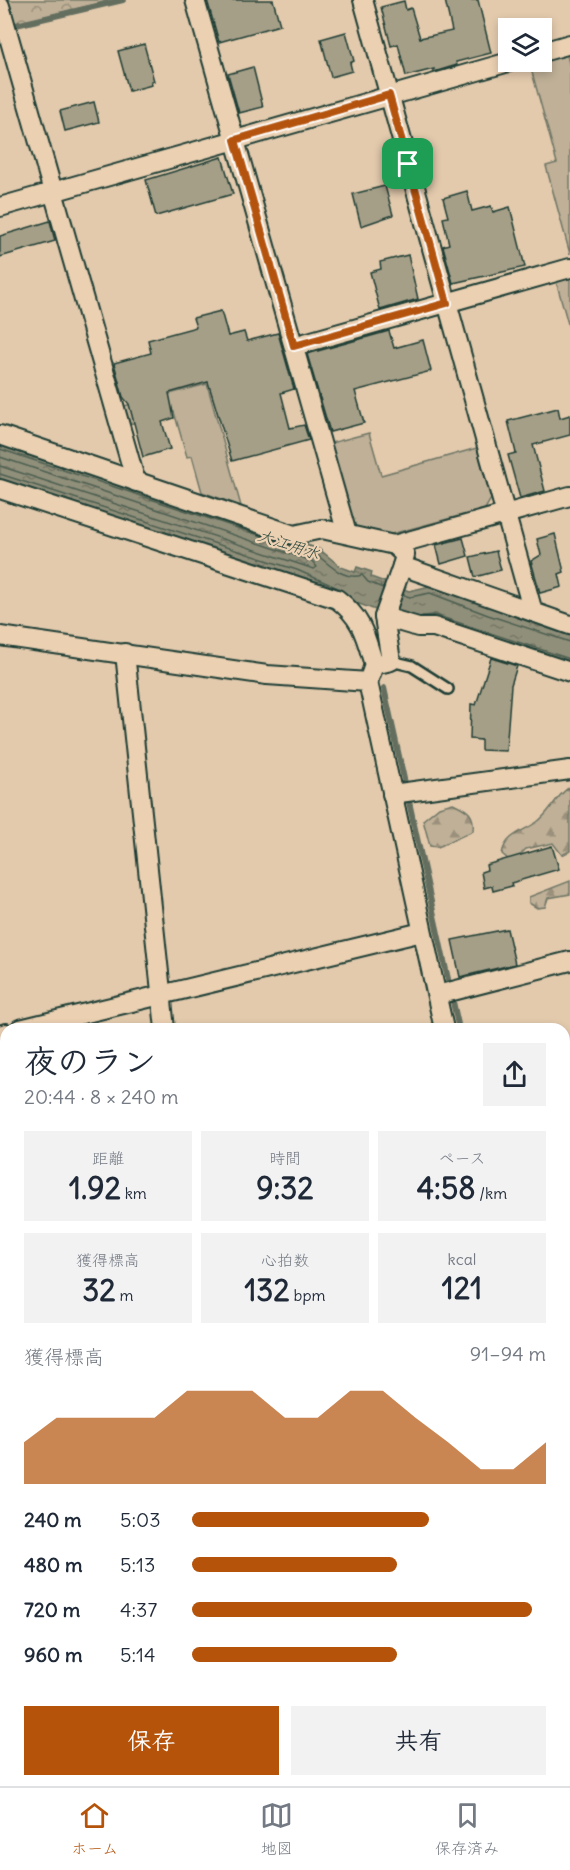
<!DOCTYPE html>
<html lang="ja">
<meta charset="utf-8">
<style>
:root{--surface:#fff;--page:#f2f2f3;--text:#1f2937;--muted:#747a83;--line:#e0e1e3;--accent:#b45309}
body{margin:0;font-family:Delius,"Klee One",sans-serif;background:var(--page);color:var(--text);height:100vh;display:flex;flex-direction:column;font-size:22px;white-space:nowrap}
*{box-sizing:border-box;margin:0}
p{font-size:20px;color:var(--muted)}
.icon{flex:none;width:33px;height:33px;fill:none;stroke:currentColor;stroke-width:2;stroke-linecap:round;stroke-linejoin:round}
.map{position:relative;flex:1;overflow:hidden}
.sheet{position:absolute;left:0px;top:1023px;width:570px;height:764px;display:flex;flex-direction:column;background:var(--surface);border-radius:18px 18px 0 0;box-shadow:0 3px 9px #0003}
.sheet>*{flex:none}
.fabs{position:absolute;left:498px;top:18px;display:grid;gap:12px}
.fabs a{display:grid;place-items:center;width:54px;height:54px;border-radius:0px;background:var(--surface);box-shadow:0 3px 9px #0003;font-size:30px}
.pin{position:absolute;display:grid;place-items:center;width:51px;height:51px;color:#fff;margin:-26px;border-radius:12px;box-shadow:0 3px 9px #0006}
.round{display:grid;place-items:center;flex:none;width:63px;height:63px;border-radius:0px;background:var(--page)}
.headline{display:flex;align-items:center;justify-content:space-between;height:102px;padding:0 24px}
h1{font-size:33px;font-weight:700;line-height:45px}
.figures{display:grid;grid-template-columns:repeat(3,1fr);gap:9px;height:102px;padding:6px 24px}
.figures div{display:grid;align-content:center;border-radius:0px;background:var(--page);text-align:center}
.figures b{font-size:30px;font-weight:700}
.figures small{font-size:16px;font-weight:400}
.figures p{font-size:16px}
.chart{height:168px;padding:12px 24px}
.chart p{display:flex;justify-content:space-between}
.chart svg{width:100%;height:108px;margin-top:6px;fill:var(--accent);opacity:.7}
.primary-button{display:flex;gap:12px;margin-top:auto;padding:12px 24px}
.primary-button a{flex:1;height:69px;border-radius:0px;background:var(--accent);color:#fff;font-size:24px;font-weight:700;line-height:69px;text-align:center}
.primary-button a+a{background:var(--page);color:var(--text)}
ul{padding:0 24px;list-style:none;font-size:20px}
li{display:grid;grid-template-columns:96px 72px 1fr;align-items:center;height:45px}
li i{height:15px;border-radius:8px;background:var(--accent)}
.menu{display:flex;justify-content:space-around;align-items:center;height:84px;border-top:2px solid var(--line);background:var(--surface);font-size:16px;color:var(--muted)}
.menu a{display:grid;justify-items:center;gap:3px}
.menu .selected{color:var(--accent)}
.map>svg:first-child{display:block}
</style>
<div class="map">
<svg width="570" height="1786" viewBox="0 0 570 1786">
<defs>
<pattern id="forest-firs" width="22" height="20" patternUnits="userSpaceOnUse" patternTransform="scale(1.5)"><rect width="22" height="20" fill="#bfb097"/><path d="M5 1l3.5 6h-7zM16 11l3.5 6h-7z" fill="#9b907c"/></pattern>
<pattern id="park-crowns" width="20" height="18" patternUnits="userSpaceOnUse" patternTransform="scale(1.5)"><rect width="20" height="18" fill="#bfb097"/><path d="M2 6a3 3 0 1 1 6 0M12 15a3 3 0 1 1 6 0" fill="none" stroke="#9b907c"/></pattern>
<pattern id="water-ripples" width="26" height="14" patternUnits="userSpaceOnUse" patternTransform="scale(1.5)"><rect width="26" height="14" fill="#908f7a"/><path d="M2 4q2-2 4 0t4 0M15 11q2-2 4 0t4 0" fill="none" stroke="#757665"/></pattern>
</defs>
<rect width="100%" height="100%" fill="#e3caad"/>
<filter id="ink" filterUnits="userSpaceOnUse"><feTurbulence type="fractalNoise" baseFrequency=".0167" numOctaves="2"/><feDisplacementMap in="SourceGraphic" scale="12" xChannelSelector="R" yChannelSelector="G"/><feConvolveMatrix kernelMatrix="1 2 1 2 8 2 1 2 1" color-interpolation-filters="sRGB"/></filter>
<g filter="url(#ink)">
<g fill="#bfb097" stroke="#6f7666" stroke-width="1.5">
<path d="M567 55 570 67V254L546 166 557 163 530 65Z"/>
<path d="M570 277V331L556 281Z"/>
<path d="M207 384 241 506 202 492 192 456 187 457 174 412 129 424 124 406Z"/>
<path d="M369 433 381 475 477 448 491 499 485 509 384 536 353 526 331 443Z"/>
</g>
<g fill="url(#forest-firs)" stroke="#6f7666" stroke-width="1.5">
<path d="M570 787V851L562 855 553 843 526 849 522 853V860L508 859 502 854C505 835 524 831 537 822 551 812 555 796 570 787Z"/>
<path d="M453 803C468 810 475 814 473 831L438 847 430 846 423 820 439 807Z"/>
<path d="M570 881V894L548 898 545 907 537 908 529 903V897Z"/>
</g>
<path fill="url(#park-crowns)" stroke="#6f7666" stroke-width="1.5" d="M7 0H113L14 24Z"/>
<path fill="url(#water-ripples)" stroke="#636e5e" stroke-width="1.5" d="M0 443 319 549 341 567 355 572 357 567 372 572 371 577 409 591 430 586 570 636V666L381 612 205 547 0 479Z"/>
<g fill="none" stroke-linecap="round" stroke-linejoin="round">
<g stroke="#4c5e50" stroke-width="1.5">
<path d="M0 449 316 554C330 565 344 581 362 575L368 582 383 588"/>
<path d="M0 457 312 561 317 567 314 569 0 466"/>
<path d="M0 474 297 570 338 588"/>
<path d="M403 595 410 597 430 593 488 615 570 642"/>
<path d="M422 616 435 615 570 659"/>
</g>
<g stroke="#636e5e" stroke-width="6">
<path d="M16 25 123 0"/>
<path d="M384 688 459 1029"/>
</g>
</g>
<g fill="#a69f88" stroke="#1f3d34" stroke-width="1.5">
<path d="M207 0H273L280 25 219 42Z"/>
<path d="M445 0H478L491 53 456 62 457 65 434 72V69L406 76 398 44 391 46 381 7 404 1 406 10 411 8 420 38 452 31Z"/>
<path d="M346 32 354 61 350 63 352 71 331 77 321 39Z"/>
<path d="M144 44 154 81H151L152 85 129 91 118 51Z"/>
<path d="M253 67 263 107 239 113 228 74Z"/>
<path d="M94 102 99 122 65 131 60 111Z"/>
<path d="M222 157 233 194 156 216 146 180Z"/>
<path d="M385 186 393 215 361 226 353 194Z"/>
<path d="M467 191 472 211 491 206 493 212 510 207 525 267 453 283 443 246 449 244 443 218 448 217 443 198Z"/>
<path d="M50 221 55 241 0 257V236Z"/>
<path d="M408 255 418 299 380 310 370 272 381 269 380 262Z"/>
<path d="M221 311 228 336 244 332 247 341 278 333 294 389 281 393 290 428 304 425 309 440 232 461 208 382 169 393 174 418 162 422 170 449 143 457 129 404 123 397 114 363 151 353 148 340 196 327 193 318Z"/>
<path d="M389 331 394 348 423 340 431 371 355 391 364 423 330 432 307 354Z"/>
<path d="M558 408 560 418 570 415V435L533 445 545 491 520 498 508 455 516 453 508 421Z"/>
<path d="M555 534 564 572 559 574 562 587 540 593 531 561 541 555 537 539Z"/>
<path d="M463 538 468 556 441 564 436 545Z"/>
<path d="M496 551 501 570 475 577 470 557Z"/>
<path d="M491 658 517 666 511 685 506 751 481 750V740L470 739 471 704 476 705Z"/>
<path d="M552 846 559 869 511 883 512 886 493 891 492 886 484 888 481 872 487 870 486 865Z"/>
<path d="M507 929 515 964 460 977 452 940Z"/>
</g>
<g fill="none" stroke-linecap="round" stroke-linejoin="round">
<defs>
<path id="service" d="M391 661 412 666 448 689"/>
<g id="minor">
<path d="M195 0 347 534"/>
<path d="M363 0 533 612"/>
<path d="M0 6 136 482"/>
<path d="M542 52 570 44"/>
<path d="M0 207 509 62"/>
<path d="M294 346 570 268"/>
<path d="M0 435 294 535 322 529 394 545 405 555 402 566 570 625"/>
<path d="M0 489 337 599C362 618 365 635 374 665"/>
<path d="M394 545 570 496"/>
<path d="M402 566 384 617 391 661 374 665 368 682 444 1029"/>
<path d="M384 617 418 627H434L570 672"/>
<path d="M0 636 267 675 368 682"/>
<path d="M125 653 165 1029"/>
<path d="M392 794 570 770"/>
<path d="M437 995 570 961"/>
<path d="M20 1029 422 932"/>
<path d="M0 1035 6 1033"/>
<path d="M564 1091 570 1089"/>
<path d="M564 1386 570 1383"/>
<path d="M564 1440 570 1463"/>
<path d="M0 1453 6 1450"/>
<path d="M0 1511 6 1509"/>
<path d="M564 1524 570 1523"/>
<path d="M0 1581 6 1580"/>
<path d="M0 1675 6 1736"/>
<path d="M564 1732H570"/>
<path d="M11 1780V1786"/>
<path d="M328 1780 329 1786"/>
<path d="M30 1786 81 1780"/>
</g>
</defs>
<use href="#service" stroke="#1f3d34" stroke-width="14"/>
<use href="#minor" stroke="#1f3d34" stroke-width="22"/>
<use href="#service" stroke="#ebd0b2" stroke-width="9"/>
<use href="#minor" stroke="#ebd0b2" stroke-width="18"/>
<defs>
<g id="rail">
<path d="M564 1240 570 1238"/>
<path d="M564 1252 570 1250"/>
<path d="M0 1480 6 1478"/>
<path d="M0 1491 6 1488"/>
</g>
</defs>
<use href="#rail" stroke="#1f3d34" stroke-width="7"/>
<use href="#rail" stroke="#ebd0b2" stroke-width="4.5" stroke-dasharray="14" stroke-linecap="butt"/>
</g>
</g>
<g fill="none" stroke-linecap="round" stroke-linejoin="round" filter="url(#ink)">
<defs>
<path id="route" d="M389 95 447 303 294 346 235 140Z"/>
</defs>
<use href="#route" stroke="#fff" stroke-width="12"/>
<use href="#route" stroke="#b45309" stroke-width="8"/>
</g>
<g text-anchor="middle" stroke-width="4.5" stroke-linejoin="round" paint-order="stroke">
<g font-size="16" font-style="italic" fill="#30493e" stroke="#ebd0b2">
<text transform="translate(289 544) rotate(18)" y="6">大江用水</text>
</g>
</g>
</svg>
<div class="fabs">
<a><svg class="icon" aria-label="layers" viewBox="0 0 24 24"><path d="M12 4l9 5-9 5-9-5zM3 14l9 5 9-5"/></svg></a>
</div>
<div class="pin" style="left:408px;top:164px;background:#1e9e55"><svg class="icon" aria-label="arrive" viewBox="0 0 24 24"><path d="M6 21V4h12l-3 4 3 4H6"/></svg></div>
<section class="sheet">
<div class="headline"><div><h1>夜のラン</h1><p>20:44 · 8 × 240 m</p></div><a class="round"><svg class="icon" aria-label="share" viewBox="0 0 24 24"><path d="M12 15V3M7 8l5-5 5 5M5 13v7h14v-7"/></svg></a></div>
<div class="figures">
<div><p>距離</p><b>1.92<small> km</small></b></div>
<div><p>時間</p><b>9:32</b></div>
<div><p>ペース</p><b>4:58<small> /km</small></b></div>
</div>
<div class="figures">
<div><p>獲得標高</p><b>32<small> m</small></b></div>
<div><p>心拍数</p><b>132<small> bpm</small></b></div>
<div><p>kcal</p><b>121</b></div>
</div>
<div class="chart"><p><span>獲得標高</span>91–94 m</p>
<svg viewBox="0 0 160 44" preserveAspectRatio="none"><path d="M0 44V27L10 17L20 17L30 17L40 17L50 6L60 6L70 6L80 17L90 17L100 6L110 6L120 17L130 27L140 38L150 38L160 27V44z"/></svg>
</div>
<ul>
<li><b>240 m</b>5:03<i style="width:67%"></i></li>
<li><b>480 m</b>5:13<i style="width:58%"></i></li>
<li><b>720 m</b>4:37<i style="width:96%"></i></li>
<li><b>960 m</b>5:14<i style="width:58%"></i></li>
</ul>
<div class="primary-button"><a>保存</a><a>共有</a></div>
</section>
</div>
<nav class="menu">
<a class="selected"><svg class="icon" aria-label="home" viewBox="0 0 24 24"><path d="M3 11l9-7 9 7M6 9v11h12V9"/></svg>ホーム</a>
<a><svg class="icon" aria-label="map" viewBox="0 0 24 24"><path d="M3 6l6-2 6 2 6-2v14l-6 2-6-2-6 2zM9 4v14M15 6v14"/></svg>地図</a>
<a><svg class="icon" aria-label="saved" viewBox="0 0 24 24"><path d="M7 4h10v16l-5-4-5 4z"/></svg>保存済み</a>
</nav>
